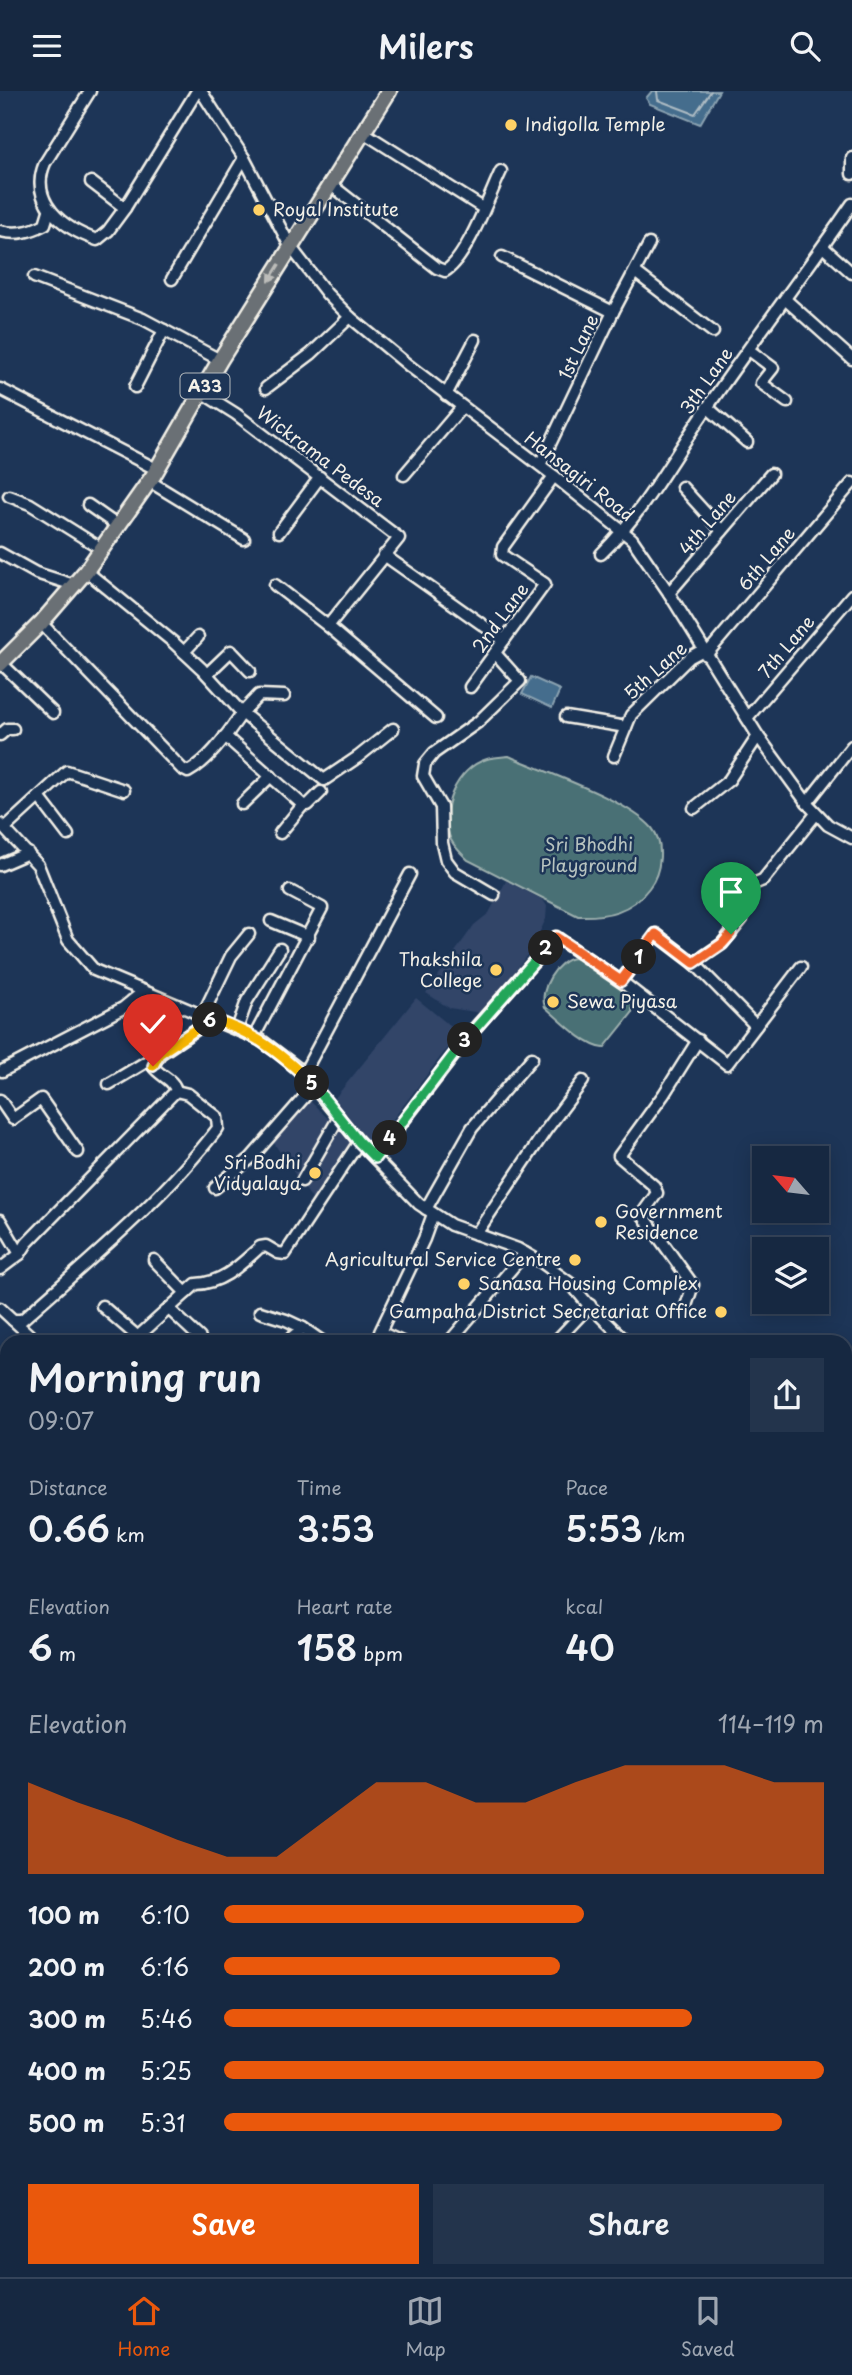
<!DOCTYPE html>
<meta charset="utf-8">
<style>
:root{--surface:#162841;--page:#23344c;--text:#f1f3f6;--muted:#9ea6b1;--line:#35445a;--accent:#ea580c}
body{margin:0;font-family:"Playpen Sans",sans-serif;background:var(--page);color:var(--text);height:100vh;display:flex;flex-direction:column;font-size:26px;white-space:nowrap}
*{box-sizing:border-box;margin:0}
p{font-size:23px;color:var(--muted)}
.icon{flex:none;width:38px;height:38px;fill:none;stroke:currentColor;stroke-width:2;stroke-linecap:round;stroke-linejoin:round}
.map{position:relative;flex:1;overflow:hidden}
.sheet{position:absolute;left:0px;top:1244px;width:852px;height:943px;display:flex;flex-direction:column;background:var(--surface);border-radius:21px 21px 0 0;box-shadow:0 4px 18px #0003,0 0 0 2px var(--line)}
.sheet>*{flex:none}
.needle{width:46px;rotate:298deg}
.fabs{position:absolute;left:752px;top:1055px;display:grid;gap:14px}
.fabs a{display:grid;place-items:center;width:77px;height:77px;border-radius:0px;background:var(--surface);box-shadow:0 4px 18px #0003,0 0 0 2px var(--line);font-size:35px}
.pin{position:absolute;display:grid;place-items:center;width:60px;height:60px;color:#fff;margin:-72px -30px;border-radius:50% 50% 50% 0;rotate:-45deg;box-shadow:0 0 7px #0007}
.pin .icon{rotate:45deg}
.km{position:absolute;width:35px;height:35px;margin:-18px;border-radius:50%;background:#222;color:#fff;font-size:19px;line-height:35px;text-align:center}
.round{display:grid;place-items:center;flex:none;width:74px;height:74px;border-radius:0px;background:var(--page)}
.overview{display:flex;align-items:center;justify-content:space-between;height:119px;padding:0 28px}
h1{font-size:38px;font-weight:600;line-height:52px}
.metrics{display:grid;grid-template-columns:repeat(3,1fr);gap:10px;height:119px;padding:7px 28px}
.metrics div{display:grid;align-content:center}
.metrics b{font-size:35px;font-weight:600}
.metrics small{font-size:19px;font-weight:400}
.metrics p{font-size:19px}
.chart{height:196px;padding:14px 28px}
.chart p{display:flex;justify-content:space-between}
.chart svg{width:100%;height:126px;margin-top:7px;fill:var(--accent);opacity:.7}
.cta{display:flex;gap:14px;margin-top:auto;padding:14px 28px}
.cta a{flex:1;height:80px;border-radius:0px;background:var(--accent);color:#fff;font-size:28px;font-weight:600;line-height:80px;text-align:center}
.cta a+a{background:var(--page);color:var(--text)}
ul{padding:0 28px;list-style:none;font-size:23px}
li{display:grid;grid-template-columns:112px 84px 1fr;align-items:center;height:52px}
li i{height:18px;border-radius:9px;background:var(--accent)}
header{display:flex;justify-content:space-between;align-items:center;height:91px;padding:0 28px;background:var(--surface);font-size:32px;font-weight:600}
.dock{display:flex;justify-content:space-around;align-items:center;height:98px;border-top:2px solid var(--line);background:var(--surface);font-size:19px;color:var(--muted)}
.dock a{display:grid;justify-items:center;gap:4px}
.dock .selected{color:var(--accent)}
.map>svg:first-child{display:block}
</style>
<header><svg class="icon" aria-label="menu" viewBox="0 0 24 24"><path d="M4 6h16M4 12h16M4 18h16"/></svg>Milers<svg class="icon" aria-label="search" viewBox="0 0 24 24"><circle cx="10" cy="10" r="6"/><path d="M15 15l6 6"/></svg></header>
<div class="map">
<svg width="852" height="2186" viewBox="0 0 852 2186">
<rect width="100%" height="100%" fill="#1d3557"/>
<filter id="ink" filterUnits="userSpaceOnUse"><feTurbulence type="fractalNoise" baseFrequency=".0143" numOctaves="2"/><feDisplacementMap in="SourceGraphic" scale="14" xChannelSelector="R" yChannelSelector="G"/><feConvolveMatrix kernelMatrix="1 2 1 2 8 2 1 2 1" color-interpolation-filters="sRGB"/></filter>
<g filter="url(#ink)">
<g fill="#304468">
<path d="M506 790 543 809 547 815 546 828 532 857 512 885 481 922 449 917 426 902 474 834 489 822Z"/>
<path d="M416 907 459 942 371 1057 334 1008Z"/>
<path d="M306 1006 355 1054 314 1111 271 1048Z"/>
<path d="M7 1299V1677L0 1668V1307Z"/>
</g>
<g fill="#487075" stroke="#9eb0ae" stroke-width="2">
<path d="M509 665C545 681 628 709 652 737 665 753 661 782 649 797 631 821 607 826 578 825L468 769C462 763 455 757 451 749 438 720 456 677 487 668 494 666 502 666 509 665Z"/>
<path d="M574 867C595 873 621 892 633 909L632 922 604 957C586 956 559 928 545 916 538 899 557 869 574 867Z"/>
</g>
<g fill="#456d8d" stroke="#8ba2b1" stroke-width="2">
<path d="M652 0H719L700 33 650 13 646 7Z"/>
<path d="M531 586 560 599 552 617 522 603Z"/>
</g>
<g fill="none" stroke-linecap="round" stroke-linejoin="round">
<path stroke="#aebcc4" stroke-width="2" d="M657 0 658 9 695 23 711 0"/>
<path stroke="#8ba2b1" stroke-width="2.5" d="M661 2186V2180"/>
<defs>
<g id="minor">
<path d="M90 0 45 72C28 111 64 138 97 149L108 140 125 117 197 0"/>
<path d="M201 0 244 67 290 155 327 203 350 226 408 274 554 385 632 448 669 502 758 645 807 712 828 734 852 747"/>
<path d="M363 41 483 117"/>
<path d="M852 67V83"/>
<path d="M91 91 125 117"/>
<path d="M330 93 437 177 445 180C466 169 490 103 501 80"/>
<path d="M0 140C17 144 30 141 45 133L49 120"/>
<path d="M823 156 852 182"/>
<path d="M502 166 613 221"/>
<path d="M635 181 713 241"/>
<path d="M34 186 143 228 220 269"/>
<path d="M172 188 244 67"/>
<path d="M786 209 852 268"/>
<path d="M749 259 773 277 761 292 787 311"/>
<path d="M135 296 164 239"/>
<path d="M266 297 311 263 350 226"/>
<path d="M0 298 156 378"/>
<path d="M201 301 236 323 399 447 328 535 275 494"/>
<path d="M446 304 475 249"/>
<path d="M707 316 747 351"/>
<path d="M540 374 613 221 649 153"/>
<path d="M404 384 462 316"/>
<path d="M149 390 244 448"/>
<path d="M682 396 722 440"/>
<path d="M9 405 30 413 102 458"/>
<path d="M88 414 118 435"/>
<path d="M279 441 320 386"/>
<path d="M0 462 36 482 74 494"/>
<path d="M601 463C644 421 673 366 707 317 754 248 805 182 852 113"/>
<path d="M384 464 504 549"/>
<path d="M86 480 173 551 202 578 242 622 259 604 284 605"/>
<path d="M669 502 771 383"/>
<path d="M41 532 182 678 188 681C211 668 227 643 242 622L324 689 358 666 393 638"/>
<path d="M328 535 436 627"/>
<path d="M184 561 198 546"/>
<path d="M706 564 852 392"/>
<path d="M1 572 53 622"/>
<path d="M207 583 231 560 250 580"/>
<path d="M470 596 545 493 502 464 503 456 554 385"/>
<path d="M566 626 626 636"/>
<path d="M747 627 852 504"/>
<path d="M0 644 7 638H13"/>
<path d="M225 645 303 714"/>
<path d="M614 665 631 624 690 566 703 559"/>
<path d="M39 706 68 744"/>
<path d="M807 712 852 655"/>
<path d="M242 713 271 685"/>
<path d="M694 717 729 689 758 645"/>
<path d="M0 733 38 774 68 849 94 879 261 949 299 978 359 1051 419 1113 451 1134 518 1158 541 1171 570 1192 587 1212 627 1251"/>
<path d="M5 737 67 680 124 699"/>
<path d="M280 742 303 714H308L321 701"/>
<path d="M0 774 28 762"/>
<path d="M494 804 455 781 446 769 442 752 441 716 423 685 425 673 434 662 478 631 520 590 495 562"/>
<path d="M271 830 309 846"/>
<path d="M694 872 756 935"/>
<path d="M621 890 656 843 694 872 722 853 742 828 734 805 736 800 763 789 816 723"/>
<path d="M202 925 231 865 249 843"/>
<path d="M237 938 247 910 280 858"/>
<path d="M254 946 322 817 290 800"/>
<path d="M2 980 123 917 144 900"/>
<path d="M303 984 410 783"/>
<path d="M109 993 156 965"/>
<path d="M0 1009 13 1028 41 1008 78 1061"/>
<path d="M375 1067 475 937 556 846 626 894 727 973 801 876"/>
<path d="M302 1090 339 1026"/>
<path d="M215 1097 251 1067 314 995"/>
<path d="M426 1118 472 1037 532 967"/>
<path d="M0 1129 20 1163"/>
<path d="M476 1143 546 1039 583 990"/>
<path d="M154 1169 186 1202"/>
<path d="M0 1178 20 1163 27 1152 176 1000C174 988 159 985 153 975L160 963 212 928"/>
<path d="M102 1215 138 1246"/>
<path d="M686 1215 693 1194 642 1123 657 1102 654 1095 619 1065 664 1003 698 949"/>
<path d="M0 1217 13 1229H22C90 1168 162 1110 218 1037L217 1026 188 1003 176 1000"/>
<path d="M169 1218 200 1247"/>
<path d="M260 1221 286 1229 303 1237"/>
<path d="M13 1229 37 1251"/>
<path d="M132 1251 196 1193C223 1192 240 1174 260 1156L266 1155 278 1162 285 1163 359 1051"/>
<path d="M286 1251 303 1237 323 1251"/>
<path d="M402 1251 380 1241 424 1148 433 1123"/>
<path d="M449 1251 525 1162"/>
<path d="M555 1251 590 1214"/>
<path d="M0 1478 7 1477"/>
<path d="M0 1555 7 1553"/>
<path d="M850 1555 852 1556"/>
<path d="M0 1668 7 1675"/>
<path d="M845 1713 852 1732"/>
<path d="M0 1776 7 1777"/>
<path d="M0 1914H7"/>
<path d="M0 2127 7 2133"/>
<path d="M0 2160 7 2152"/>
<path d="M56 2180 60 2186"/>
<path d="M391 2180 396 2186"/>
<path d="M186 2186 188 2180"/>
<path d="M298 2186 301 2180"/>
</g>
<g id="major">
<path d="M845 1500H852"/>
<path d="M0 1682 7 1679"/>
</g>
<path id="highway" d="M0 573 41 532 86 480 153 385 220 269 389 0"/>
</defs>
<use href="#minor" stroke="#f4f1e8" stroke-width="15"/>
<use href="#major" stroke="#f4f1e8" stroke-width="18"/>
<use href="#highway" stroke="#f4f1e8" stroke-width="19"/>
<use href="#minor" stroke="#1d3557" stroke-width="10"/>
<use href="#major" stroke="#6a7074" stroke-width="12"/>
<use href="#highway" stroke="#6a7074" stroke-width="14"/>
</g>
<defs><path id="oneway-solid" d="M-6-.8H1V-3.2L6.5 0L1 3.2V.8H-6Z" transform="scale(1.75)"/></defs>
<use fill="#bdbdba" href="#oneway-solid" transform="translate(274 182) rotate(122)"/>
</g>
<g fill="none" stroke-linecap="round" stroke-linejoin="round" filter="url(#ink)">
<defs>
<path id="split-1" d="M639 866 656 843 694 872 722 853 731 843"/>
<path id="split-2" d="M546 857 556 846 621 890 639 866"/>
<path id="split-3" d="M465 949 546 857"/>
<path id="split-4" d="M390 1047 465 949"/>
<path id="split-5" d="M312 992 359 1051 375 1067 390 1047"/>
<path id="split-6" d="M210 929C216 929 223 932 230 935 264 948 286 968 312 992"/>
<path id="split-7" d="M153 975 159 963 210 929"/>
</defs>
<use href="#split-1" stroke="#fff" stroke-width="14"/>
<use href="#split-2" stroke="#fff" stroke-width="14"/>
<use href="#split-3" stroke="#fff" stroke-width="14"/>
<use href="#split-4" stroke="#fff" stroke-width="14"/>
<use href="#split-5" stroke="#fff" stroke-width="14"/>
<use href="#split-6" stroke="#fff" stroke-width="14"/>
<use href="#split-7" stroke="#fff" stroke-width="14"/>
<use href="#split-1" stroke="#f0652b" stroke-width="9"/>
<use href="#split-2" stroke="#f0652b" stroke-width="9"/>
<use href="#split-3" stroke="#22a559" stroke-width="9"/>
<use href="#split-4" stroke="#22a559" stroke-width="9"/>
<use href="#split-5" stroke="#22a559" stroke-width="9"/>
<use href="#split-6" stroke="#f5b400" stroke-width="9"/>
<use href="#split-7" stroke="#f5b400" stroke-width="9"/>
</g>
<g fill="#ffd166" stroke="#1d3557" stroke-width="2.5">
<circle cx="511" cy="34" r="7"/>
<circle cx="259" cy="119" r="7"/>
<circle cx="496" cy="879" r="7"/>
<circle cx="553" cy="911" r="7"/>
<circle cx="315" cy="1082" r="7"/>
<circle cx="601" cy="1131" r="7"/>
<circle cx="575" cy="1169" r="7"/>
<circle cx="464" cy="1193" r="7"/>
<circle cx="721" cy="1221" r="7"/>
</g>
<g text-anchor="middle" stroke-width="5" stroke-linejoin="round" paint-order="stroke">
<rect fill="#1d3557" stroke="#b4b9bc" stroke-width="2" x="180.5" y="282.5" width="49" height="25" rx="5"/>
<g font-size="16" font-weight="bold" fill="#f4f1e8">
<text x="205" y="301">A33</text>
</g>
<g font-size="18" fill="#f4f1e8" stroke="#1d3557" text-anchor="start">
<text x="525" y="40">Indigolla Temple</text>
<text x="273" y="125">Royal Institute</text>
<text x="482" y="875" text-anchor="end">Thakshila<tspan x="482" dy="21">College</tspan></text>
<text x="567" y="917">Sewa Piyasa</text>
<text x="301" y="1078" text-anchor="end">Sri Bodhi<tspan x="301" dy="21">Vidyalaya</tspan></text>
<text x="615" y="1127">Government<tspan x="615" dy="21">Residence</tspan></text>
<text x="561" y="1175" text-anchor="end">Agricultural Service Centre</text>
<text x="478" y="1199">Sanasa Housing Complex</text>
<text x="707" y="1227" text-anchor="end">Gampaha District Secretariat Office</text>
</g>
<g font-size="18" fill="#f4f1e8" stroke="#1d3557">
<text transform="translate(579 256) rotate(-65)" y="6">1st Lane</text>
<text transform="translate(707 290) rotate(-55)" y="6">3th Lane</text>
<text transform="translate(320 366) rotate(37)" y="6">Wickrama Pedesa</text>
<text transform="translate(579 386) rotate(38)" y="6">Hansagiri Road</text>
<text transform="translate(708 432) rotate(-50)" y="6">4th Lane</text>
<text transform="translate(767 468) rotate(-50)" y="6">6th Lane</text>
<text transform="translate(501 527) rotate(-54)" y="6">2nd Lane</text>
<text transform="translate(787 556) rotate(-50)" y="6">7th Lane</text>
<text transform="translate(656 580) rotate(-42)" y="6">5th Lane</text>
</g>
<g font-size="18" fill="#b8c4c0" stroke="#1d3557">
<text x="589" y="760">Sri Bhodhi<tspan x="589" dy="21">Playground</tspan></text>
</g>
</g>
</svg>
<div class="fabs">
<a><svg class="needle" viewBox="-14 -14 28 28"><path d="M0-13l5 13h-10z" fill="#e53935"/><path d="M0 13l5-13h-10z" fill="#9ea6b1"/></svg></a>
<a><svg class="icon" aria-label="layers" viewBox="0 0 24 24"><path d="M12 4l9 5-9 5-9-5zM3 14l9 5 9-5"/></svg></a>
</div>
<div class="pin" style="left:731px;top:843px;background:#1e9e55"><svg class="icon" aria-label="arrive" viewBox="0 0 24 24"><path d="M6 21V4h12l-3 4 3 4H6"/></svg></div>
<div class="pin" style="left:153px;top:975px;background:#d93025"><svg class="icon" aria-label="check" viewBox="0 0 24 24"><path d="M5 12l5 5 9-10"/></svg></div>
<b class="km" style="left:639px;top:866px">1</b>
<b class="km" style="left:546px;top:857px">2</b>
<b class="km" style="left:465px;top:949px">3</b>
<b class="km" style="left:390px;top:1047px">4</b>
<b class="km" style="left:312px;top:992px">5</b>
<b class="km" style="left:210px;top:929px">6</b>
<section class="sheet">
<div class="overview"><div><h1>Morning run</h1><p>09:07</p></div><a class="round"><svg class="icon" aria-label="share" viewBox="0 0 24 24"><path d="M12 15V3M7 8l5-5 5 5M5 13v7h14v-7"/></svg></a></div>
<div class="metrics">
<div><p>Distance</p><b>0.66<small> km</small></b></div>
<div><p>Time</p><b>3:53</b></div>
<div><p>Pace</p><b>5:53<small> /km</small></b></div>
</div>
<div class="metrics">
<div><p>Elevation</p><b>6<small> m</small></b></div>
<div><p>Heart rate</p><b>158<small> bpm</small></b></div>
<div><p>kcal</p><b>40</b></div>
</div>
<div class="chart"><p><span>Elevation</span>114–119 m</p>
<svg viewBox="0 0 160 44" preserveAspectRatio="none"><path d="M0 44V12L10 19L20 25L30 32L40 38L50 38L60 25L70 12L80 12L90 19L100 19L110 12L120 6L130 6L140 6L150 12L160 12V44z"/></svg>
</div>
<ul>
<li><b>100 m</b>6:10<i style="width:60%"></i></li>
<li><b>200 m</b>6:16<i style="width:56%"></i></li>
<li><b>300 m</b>5:46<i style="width:78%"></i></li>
<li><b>400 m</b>5:25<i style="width:100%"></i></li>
<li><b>500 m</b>5:31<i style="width:93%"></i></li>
</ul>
<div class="cta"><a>Save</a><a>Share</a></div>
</section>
</div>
<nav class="dock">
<a class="selected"><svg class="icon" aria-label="home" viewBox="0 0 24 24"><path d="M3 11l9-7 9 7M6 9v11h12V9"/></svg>Home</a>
<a><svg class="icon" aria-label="map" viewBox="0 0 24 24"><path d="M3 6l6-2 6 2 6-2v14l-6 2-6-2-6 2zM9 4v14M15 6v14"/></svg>Map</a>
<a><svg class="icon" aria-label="saved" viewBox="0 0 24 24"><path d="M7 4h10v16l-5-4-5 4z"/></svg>Saved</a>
</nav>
